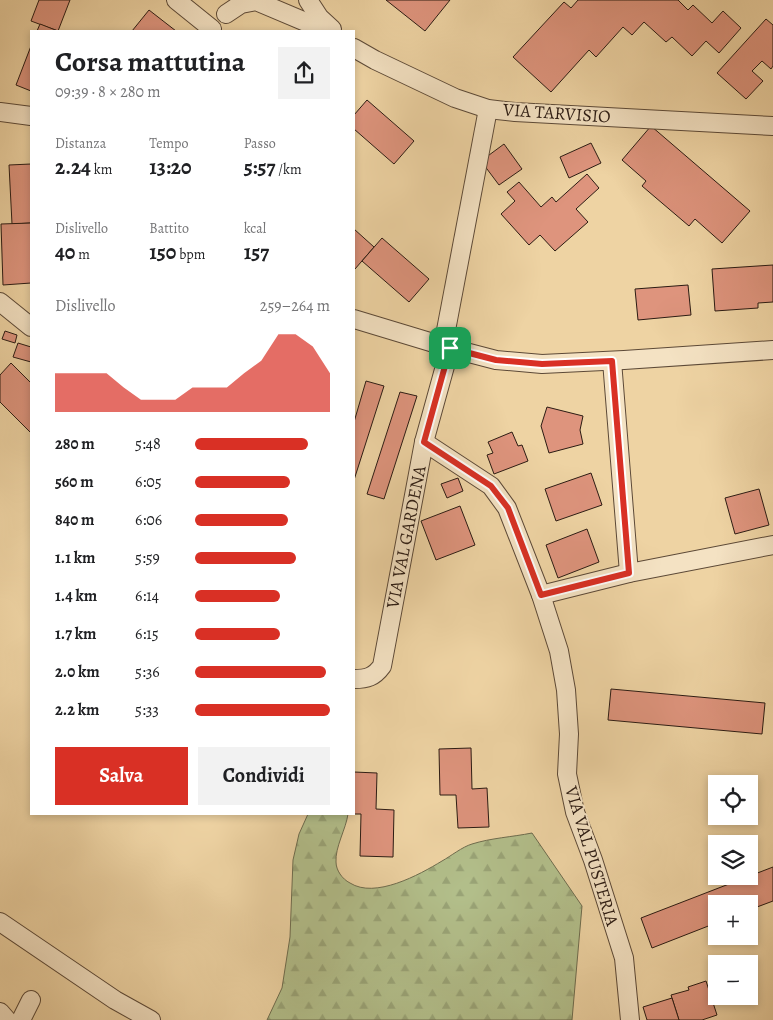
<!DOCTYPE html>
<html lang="it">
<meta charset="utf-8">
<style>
:root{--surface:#fff;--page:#f2f2f2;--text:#202124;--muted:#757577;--accent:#d93025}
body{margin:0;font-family:Alegreya,serif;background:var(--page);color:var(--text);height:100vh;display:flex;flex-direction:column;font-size:19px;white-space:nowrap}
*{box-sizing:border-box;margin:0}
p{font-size:16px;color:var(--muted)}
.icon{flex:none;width:28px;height:28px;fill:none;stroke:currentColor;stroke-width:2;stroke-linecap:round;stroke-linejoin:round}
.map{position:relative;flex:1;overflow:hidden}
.panel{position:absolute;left:30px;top:30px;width:325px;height:785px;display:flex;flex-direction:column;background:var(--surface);border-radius:0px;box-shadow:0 2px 8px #0003}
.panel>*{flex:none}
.fabs{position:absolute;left:708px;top:775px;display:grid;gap:10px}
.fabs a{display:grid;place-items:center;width:50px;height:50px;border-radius:0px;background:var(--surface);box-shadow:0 2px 8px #0003;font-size:25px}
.pin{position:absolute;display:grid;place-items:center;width:42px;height:42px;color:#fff;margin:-21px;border-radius:10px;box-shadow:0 2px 8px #0006}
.round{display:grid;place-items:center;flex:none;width:52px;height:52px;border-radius:0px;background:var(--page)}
.summary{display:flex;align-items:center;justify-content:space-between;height:85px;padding:0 25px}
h1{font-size:28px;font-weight:700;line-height:38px}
.metrics{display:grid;grid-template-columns:repeat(3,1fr);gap:8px;height:85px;padding:5px 25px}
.metrics div{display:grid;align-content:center}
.metrics b{font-size:21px;font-weight:700}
.metrics small{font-size:14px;font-weight:400}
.metrics p{font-size:14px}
.chart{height:140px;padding:10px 25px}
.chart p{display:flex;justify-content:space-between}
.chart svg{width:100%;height:90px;margin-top:5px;fill:var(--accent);opacity:.7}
.action{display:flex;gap:10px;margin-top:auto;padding:10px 25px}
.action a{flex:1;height:58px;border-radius:0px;background:var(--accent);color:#fff;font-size:20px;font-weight:700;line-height:58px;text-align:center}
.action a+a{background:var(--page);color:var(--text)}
ul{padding:0 25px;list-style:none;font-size:16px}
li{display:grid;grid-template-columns:80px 60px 1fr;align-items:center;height:38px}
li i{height:12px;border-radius:6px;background:var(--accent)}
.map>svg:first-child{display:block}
</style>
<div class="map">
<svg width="773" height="1020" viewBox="0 0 773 1020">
<defs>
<pattern id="forest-firs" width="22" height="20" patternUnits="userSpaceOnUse" patternTransform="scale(1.25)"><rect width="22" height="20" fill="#b2be8a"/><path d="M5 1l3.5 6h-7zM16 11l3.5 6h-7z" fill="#99a376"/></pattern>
</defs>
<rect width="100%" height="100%" fill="#eed3a3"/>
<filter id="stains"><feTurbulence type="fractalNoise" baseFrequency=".004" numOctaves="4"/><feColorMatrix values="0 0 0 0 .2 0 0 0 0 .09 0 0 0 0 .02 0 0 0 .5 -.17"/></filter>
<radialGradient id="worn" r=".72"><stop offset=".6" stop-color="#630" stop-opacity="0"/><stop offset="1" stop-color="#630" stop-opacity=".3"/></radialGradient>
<path fill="url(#forest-firs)" stroke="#6e6c4e" d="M308 814H348C346 829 335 847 336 862 336 870 342 879 350 883 375 899 419 875 442 861 451 856 462 847 472 844 491 838 512 837 532 833L582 906 572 1020H267L282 988 290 937 293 860 299 834Z"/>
<g fill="#de947d" stroke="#2b1b13">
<path d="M39 0H70L58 31 31 21Z"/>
<path d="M386 0H450L425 31Z"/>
<path d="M578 0H678L688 10 693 5 712 23 723 11 741 28 719 53 706 41 692 56 672 37 666 42 644 22 632 35 623 27 596 57 589 50 551 92 513 57 564 2 571 8Z"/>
<path d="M149 10 176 31H132Z"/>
<path d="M766 19 773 25V66L771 69 762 61 752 71 763 81 746 99 717 73Z"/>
<path d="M40 24 58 31H59H37Z"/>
<path d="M31 46V91L16 85Z"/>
<path d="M367 100 414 141 394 164 354 129V115Z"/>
<path d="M651 126 750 211 722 243 695 219 689 226 642 186 646 181 622 160Z"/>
<path d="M591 143 601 163 569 178 560 157Z"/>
<path d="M504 144 522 169 499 185 481 161Z"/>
<path d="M31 164V223L12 224 9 165Z"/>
<path d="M587 174 599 188 576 209 588 222 555 251 540 235 529 245 501 214 515 201 507 192 519 182 541 207 552 197 556 202Z"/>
<path d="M31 223V283L3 285 1 224Z"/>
<path d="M354 229 374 247 355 269 354 268Z"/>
<path d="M382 238 429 279 409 302 362 261Z"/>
<path d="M773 265V302L758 303V308L715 311 712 269Z"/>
<path d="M688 285 691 315 638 320 635 289Z"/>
<path d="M5 331 17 335 15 343 2 339Z"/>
<path d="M18 343 31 347V362L13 357Z"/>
<path d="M11 363 31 383V433L0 402V375Z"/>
<path d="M366 381 384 386 354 480V422Z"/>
<path d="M400 392 417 396 384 499 367 494Z"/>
<path d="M547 407 583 416 580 430 583 444 549 453 541 426Z"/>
<path d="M512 432 518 446 522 445 528 461 494 474 487 455 493 453 488 442Z"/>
<path d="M591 473 602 505 556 521 545 489Z"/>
<path d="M458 478 463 491 447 498 441 484Z"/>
<path d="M759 489 769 525 735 534 725 498Z"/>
<path d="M460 506 475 545 436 560 421 521Z"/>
<path d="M587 529 599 562 558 578 546 545Z"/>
<path d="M611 689 765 703 762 734 608 720Z"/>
<path d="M471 748 472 789 487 788 489 827 458 828 456 795H440L439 749Z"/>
<path d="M354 772 377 773 376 809 394 810 393 857 360 856 361 814H349H354Z"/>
<path d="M773 867V901L749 910V904H716V923L652 948 641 918Z"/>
<path d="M706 981 717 1015 702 1020H679L671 995 689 990 688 987Z"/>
<path d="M672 998 679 1020H647L643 1007Z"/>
</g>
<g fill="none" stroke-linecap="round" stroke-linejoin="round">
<defs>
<g id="street">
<path d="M176 0 212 29"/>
<path d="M308 0 319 17 332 29"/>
<path d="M226 14 241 4 256 1 327 31"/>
<path d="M354 48 375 60 455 98 488 109 515 112 773 126"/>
<path d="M0 112 31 116"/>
<path d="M0 302 31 327"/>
<path d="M354 319 450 348 496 360 542 364 624 360 773 350"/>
<path d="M443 346 488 109"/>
<path d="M612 361 629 573"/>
<path d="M424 442 491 486 507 508 541 595 559 651 566 690 569 734 567 774 575 812 593 860 624 958 630 1020"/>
<path d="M541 595 629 573 773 545"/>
<path d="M354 679C367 679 374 677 382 666L424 442 450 348"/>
<path d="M0 922 115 1000 151 1020"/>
<path d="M0 1012 7 1020"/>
<path d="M21 1020 31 1000"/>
</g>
</defs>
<use href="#street" stroke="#5c4937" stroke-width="20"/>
<use href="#street" stroke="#f4e2c3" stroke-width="18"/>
</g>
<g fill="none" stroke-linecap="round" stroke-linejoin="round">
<defs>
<path id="route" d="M450 348 496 360 542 364 612 361 629 573 541 595 508 508 491 486 424 442Z"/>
</defs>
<use href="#route" stroke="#fff" stroke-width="10"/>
<use href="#route" stroke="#d93025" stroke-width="6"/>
</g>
<g text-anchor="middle" stroke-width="4" stroke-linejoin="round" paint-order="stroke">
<g font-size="18" fill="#2b1b13" stroke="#f4e2c3">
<text transform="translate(557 113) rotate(4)" y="6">VIA TARVISIO</text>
<text transform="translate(406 537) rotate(-79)" y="6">VIA VAL GARDENA</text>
<text transform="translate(592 856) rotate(73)" y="6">VIA VAL PUSTERIA</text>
</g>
</g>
<rect width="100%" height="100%" filter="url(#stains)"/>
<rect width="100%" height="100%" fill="url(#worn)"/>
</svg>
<div class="fabs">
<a><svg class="icon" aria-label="locate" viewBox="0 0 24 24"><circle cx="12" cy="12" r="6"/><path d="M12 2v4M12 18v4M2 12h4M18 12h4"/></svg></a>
<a><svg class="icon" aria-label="layers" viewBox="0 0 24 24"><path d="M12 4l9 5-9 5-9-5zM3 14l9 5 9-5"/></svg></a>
<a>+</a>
<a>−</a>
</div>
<div class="pin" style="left:450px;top:348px;background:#1e9e55"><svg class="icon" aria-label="arrive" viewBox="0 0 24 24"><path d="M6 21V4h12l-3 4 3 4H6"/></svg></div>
<section class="panel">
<div class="summary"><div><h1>Corsa mattutina</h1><p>09:39 · 8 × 280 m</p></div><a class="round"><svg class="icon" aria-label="share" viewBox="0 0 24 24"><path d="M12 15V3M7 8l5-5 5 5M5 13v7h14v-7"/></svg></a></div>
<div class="metrics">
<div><p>Distanza</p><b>2.24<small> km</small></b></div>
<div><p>Tempo</p><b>13:20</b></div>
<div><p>Passo</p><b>5:57<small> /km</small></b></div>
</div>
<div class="metrics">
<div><p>Dislivello</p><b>40<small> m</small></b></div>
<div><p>Battito</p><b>150<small> bpm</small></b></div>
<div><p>kcal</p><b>157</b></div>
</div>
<div class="chart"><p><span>Dislivello</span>259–264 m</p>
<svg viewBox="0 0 160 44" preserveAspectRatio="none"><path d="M0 44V25L10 25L20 25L30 25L40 32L50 38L60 38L70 38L80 32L90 32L100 32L110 25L120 19L130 6L140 6L150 12L160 25V44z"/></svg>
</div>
<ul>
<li><b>280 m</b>5:48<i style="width:84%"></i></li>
<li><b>560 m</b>6:05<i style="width:70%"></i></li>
<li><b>840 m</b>6:06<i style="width:69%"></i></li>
<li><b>1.1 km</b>5:59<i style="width:75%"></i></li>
<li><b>1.4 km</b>6:14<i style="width:63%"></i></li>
<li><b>1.7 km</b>6:15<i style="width:63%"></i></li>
<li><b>2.0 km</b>5:36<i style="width:97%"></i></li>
<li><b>2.2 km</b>5:33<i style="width:100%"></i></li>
</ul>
<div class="action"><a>Salva</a><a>Condividi</a></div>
</section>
</div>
